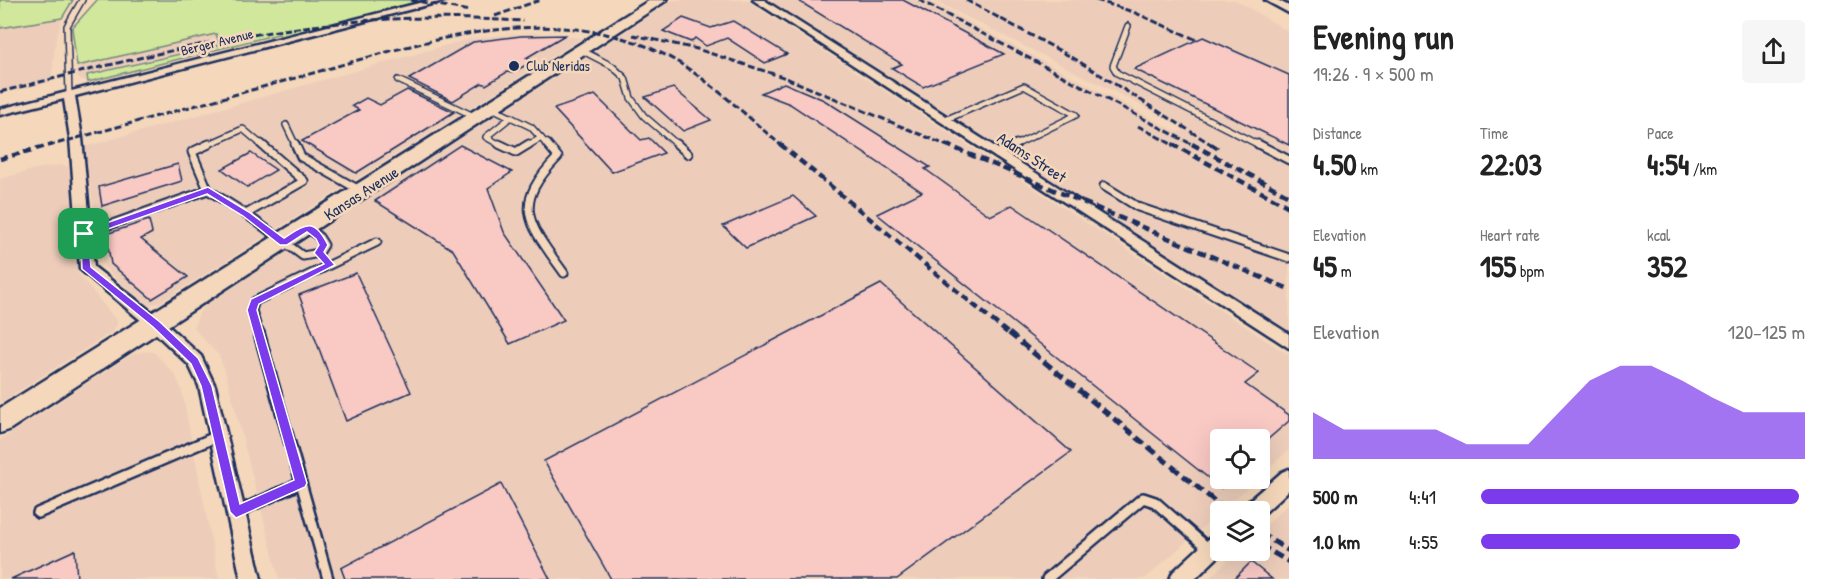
<!DOCTYPE html>
<meta charset="utf-8">
<style>
:root{--surface:#fff;--page:#f6f6f6;--text:#222;--muted:#767676;--accent:#7c3aed}
body{margin:0;font-family:"Patrick Hand",sans-serif;background:var(--page);color:var(--text);height:100vh;display:flex;flex-direction:column;font-size:22px;white-space:nowrap}
*{box-sizing:border-box;margin:0}
p{font-size:20px;color:var(--muted)}
.icon{flex:none;width:33px;height:33px;fill:none;stroke:currentColor;stroke-width:2;stroke-linecap:round;stroke-linejoin:round}
.map{position:relative;flex:1;overflow:hidden}
.panel{display:flex;flex-direction:column;background:var(--surface);width:540px}
.panel>*{flex:none}
.fabs{position:absolute;left:1210px;top:429px;display:grid;gap:12px}
.fabs a{display:grid;place-items:center;width:60px;height:60px;border-radius:6px;background:var(--surface);box-shadow:0 6px 24px #0002;font-size:30px}
.pin{position:absolute;display:grid;place-items:center;width:51px;height:51px;color:#fff;margin:-26px;border-radius:12px;box-shadow:0 3px 9px #0006}
.round{display:grid;place-items:center;flex:none;width:63px;height:63px;border-radius:6px;background:var(--page)}
.overview{display:flex;align-items:center;justify-content:space-between;height:102px;padding:0 24px}
h1{font-size:33px;font-weight:700;line-height:45px}
.figures{display:grid;grid-template-columns:repeat(3,1fr);gap:9px;height:102px;padding:6px 24px}
.figures div{display:grid;align-content:center}
.figures b{font-size:30px;font-weight:700}
.figures small{font-size:16px;font-weight:400}
.figures p{font-size:16px}
.chart{height:168px;padding:12px 24px}
.chart p{display:flex;justify-content:space-between}
.chart svg{width:100%;height:108px;margin-top:6px;fill:var(--accent);opacity:.7}
ul{padding:0 24px;list-style:none;font-size:20px}
li{display:grid;grid-template-columns:96px 72px 1fr;align-items:center;height:45px}
li i{height:15px;border-radius:8px;background:var(--accent)}
main{display:flex;flex:1;min-height:0}
.map>svg:first-child{display:block}
</style>
<main>
<div class="map">
<svg width="1289" height="579" viewBox="0 0 1289 579">
<rect width="100%" height="100%" fill="#f5d8bb"/>
<filter id="ink" filterUnits="userSpaceOnUse"><feTurbulence type="fractalNoise" baseFrequency=".0167" numOctaves="2"/><feDisplacementMap in="SourceGraphic" scale="12" xChannelSelector="R" yChannelSelector="G"/><feConvolveMatrix kernelMatrix="1 2 1 2 8 2 1 2 1" color-interpolation-filters="sRGB"/></filter>
<g filter="url(#ink)">
<g fill="#edcdba">
<path d="M673 0H746L1289 355V450L1260 475V440H1221V478L1257 479 1145 579H279L225 371 219 356 196 331 194 326 200 311 210 302Z"/>
<path d="M768 0H927L1177 132 1188 129 933 0H1236L1289 32V332Z"/>
<path d="M62 18 56 39 51 82 0 94V28Z"/>
<path d="M536 33 582 38 159 303 144 306 103 266 84 147 465 40 499 35Z"/>
<path d="M217 34 220 45 88 75V82L78 78 77 66Z"/>
<path d="M60 165 70 167 78 273 117 321V325L112 332 0 403V179L35 169Z"/>
<path d="M150 351 155 353 176 376 182 391 219 579H0V440L126 358 136 353Z"/>
<path d="M1289 503V579H1208L1238 551 1260 550V531Z"/>
</g>
<g fill="#d1e79c" stroke="#768b7d" stroke-width="1.5">
<path d="M0 0H73L62 18 0 28Z"/>
<path d="M97 0H427L282 37 278 34 88 82 87 75 220 45 216 34 77 66 72 28Z"/>
</g>
<g fill="#f9c9c4" stroke="#1b2f5e" stroke-width="1.5">
<path d="M797 0H903L1004 54 923 87 892 68 902 64Z"/>
<path d="M683 18 711 28 733 21 787 54 765 63 727 38 706 46 695 38 691 42 663 31Z"/>
<path d="M565 35 526 58 533 61 512 73 507 72 486 85 482 83 453 101 409 79 473 42 521 36Z"/>
<path d="M1203 37 1289 75V145L1134 69Z"/>
<path d="M784 83 824 100 930 167 925 169 990 216 1012 205 1259 373 1245 384 1289 415V421L1267 440H1221V488L877 214 922 192 790 104 761 93Z"/>
<path d="M673 88 711 120 683 131 645 97Z"/>
<path d="M407 90 454 112 356 173 302 141 359 110 352 106 366 98 380 105Z"/>
<path d="M595 95 641 140 649 138 664 153 612 172 554 109Z"/>
<path d="M460 145 512 172 488 188 504 232 564 320 510 344 453 250 375 201Z"/>
<path d="M251 153 276 170 247 187 222 169Z"/>
<path d="M178 164 182 181 102 206 99 187Z"/>
<path d="M793 196 816 216 746 248 723 226Z"/>
<path d="M149 220 152 233 141 239 188 277 152 299 111 264 106 234Z"/>
<path d="M356 273 411 392 346 421 299 295Z"/>
<path d="M881 284 1071 452 897 579H611L544 461Z"/>
<path d="M501 484 550 579H345L341 568Z"/>
<path d="M75 550 77 579H11Z"/>
<path d="M1251 562 1272 579H1234Z"/>
</g>
<g fill="none" stroke-linecap="round" stroke-linejoin="round">
<defs>
<g id="lane-far2">
<path d="M1128 26 1113 66 1117 73 1261 146"/>
<path d="M581 50 612 66 625 78 631 98 644 116 679 146"/>
<path d="M398 80 476 117"/>
<path d="M69 95 67 26 82 0"/>
<path d="M492 108 531 127 548 146"/>
<path d="M945 120 1024 86 1076 115 1013 146"/>
<path d="M286 125 296 146"/>
<path d="M205 146 243 129 263 146"/>
<path d="M502 146 486 137 511 117"/>
<path d="M527 146 541 138"/>
</g>
<g id="lane-far1">
<path d="M209 144 192 152 208 190 246 214"/>
<path d="M295 144 301 157 361 191"/>
<path d="M499 144 516 152 529 144"/>
<path d="M547 144 558 157C510 206 529 224 564 273"/>
<path d="M677 144 688 154"/>
<path d="M1258 144 1289 160"/>
<path d="M997 154 1016 144"/>
<path d="M1104 186 1138 207 1289 258"/>
<path d="M246 214 303 256 319 253 324 245 319 237 307 227"/>
<path d="M246 214 304 181 261 144"/>
<path d="M84 234 208 190"/>
<path d="M259 335 252 310 255 301 377 242"/>
</g>
<g id="lane">
<path d="M259 333 328 579"/>
<path d="M237 512 301 483"/>
<path d="M38 513 218 436"/>
<path d="M1047 579 1143 498 1155 502 1210 550"/>
</g>
<g id="street">
<path d="M431 0H447L75 96 82 138 94 267 162 320 201 356 215 386 261 579H241L199 386 189 365 150 328 80 269 70 138 64 99 0 115V109Z"/>
<path d="M753 0H764L1289 334V348Z"/>
<path d="M1265 0H1277L1289 6V13Z"/>
<path d="M1289 469V490L1260 517V512H1242L1244 505 1282 472Z"/>
<path d="M1221 531V550H1225L1195 579H1170L1173 572 1214 534Z"/>
</g>
<path id="secondary" d="M650 0H667L9 430 0 433V408Z"/>
</defs>
<use href="#lane-far2" stroke="#1b2f5e" stroke-width="8"/>
<use href="#lane-far1" stroke="#1b2f5e" stroke-width="11"/>
<use href="#lane" stroke="#1b2f5e" stroke-width="14"/>
<use href="#street" stroke="#1b2f5e" stroke-width="5"/>
<use href="#secondary" stroke="#1b2f5e" stroke-width="5"/>
<use href="#lane-far2" stroke="#f5d8bb" stroke-width="5"/>
<use href="#lane-far1" stroke="#f5d8bb" stroke-width="7"/>
<use href="#lane" stroke="#f5d8bb" stroke-width="9"/>
<use href="#street" fill="#f5d8bb" fill-rule="evenodd"/>
<use href="#secondary" fill="#f5d8bb" fill-rule="evenodd"/>
<g stroke="#1b2f5e" stroke-width="3" stroke-dasharray="7 3" stroke-linecap="butt">
<path d="M411 0 470 11"/>
<path d="M919 0 1195 146"/>
<path d="M966 0 1075 59 1214 146"/>
<path d="M1096 0 1133 12 1197 40"/>
<path d="M495 16 540 0"/>
<path d="M633 35 697 49 786 78 948 146"/>
<path d="M0 92C128 60 258 26 390 19 435 17 479 19 523 21"/>
<path d="M1138 126 1175 146"/>
<path d="M48 146C128 124 208 102 288 80 402 49 526 1 643 45 696 65 739 110 782 146"/>
</g>
<g stroke="#1b2f5e" stroke-width="4.5" stroke-dasharray="8 4.5" stroke-linecap="butt">
<path d="M780 144 1010 335"/>
<path d="M945 144 1289 289"/>
<path d="M1172 144 1289 207"/>
<path d="M1192 144 1289 196"/>
<path d="M1211 144 1220 150"/>
<path d="M0 159 53 144"/>
</g>
<g stroke="#1b2f5e" stroke-width="5" stroke-dasharray="10 5" stroke-linecap="butt">
<path d="M1009 333 1228 512"/>
<path d="M1260 533 1289 551"/>
<path d="M1260 545 1289 562"/>
</g>
</g>
</g>
<path fill="#7c3aed" stroke="#fff" stroke-width="1.5" fill-rule="evenodd" d="M208 187 249 212 284 238C306 224 314 217 328 245L324 252 335 265 259 304 257 310 307 483 305 487 236 518 230 512 201 386 191 364 153 327 82 269 81 232ZM207 194 243 216 280 245H287L307 232 316 239 319 245 314 253 324 264 251 299 247 310 294 480 240 504 212 386 198 358 160 322 91 267 88 236Z"/>
<circle fill="#1b2f5e" stroke="#f5d8bb" stroke-width="2" cx="514" cy="66" r="6"/>
<g text-anchor="middle" stroke-width="5" stroke-linejoin="round" paint-order="stroke">
<g font-size="14" fill="#1b2f5e" stroke="#f5d8bb">
<text transform="translate(217 42) rotate(-14)" y="5">Berger Avenue</text>
</g>
<g font-size="14" fill="#1b2f5e" stroke="#f5d8bb" text-anchor="start">
<text x="526" y="71">Club Neridas</text>
</g>
<g font-size="16" fill="#1b2f5e" stroke="#f5d8bb">
<text transform="translate(1032 157) rotate(33)" y="6">Adams Street</text>
<text transform="translate(361 193) rotate(-33)" y="6">Kansas Avenue</text>
</g>
</g>
</svg>
<div class="fabs">
<a><svg class="icon" aria-label="locate" viewBox="0 0 24 24"><circle cx="12" cy="12" r="6"/><path d="M12 2v4M12 18v4M2 12h4M18 12h4"/></svg></a>
<a><svg class="icon" aria-label="layers" viewBox="0 0 24 24"><path d="M12 4l9 5-9 5-9-5zM3 14l9 5 9-5"/></svg></a>
</div>
<div class="pin" style="left:84px;top:234px;background:#1e9e55"><svg class="icon" aria-label="arrive" viewBox="0 0 24 24"><path d="M6 21V4h12l-3 4 3 4H6"/></svg></div>
</div>
<section class="panel">
<div class="overview"><div><h1>Evening run</h1><p>19:26 · 9 × 500 m</p></div><a class="round"><svg class="icon" aria-label="share" viewBox="0 0 24 24"><path d="M12 15V3M7 8l5-5 5 5M5 13v7h14v-7"/></svg></a></div>
<div class="figures">
<div><p>Distance</p><b>4.50<small> km</small></b></div>
<div><p>Time</p><b>22:03</b></div>
<div><p>Pace</p><b>4:54<small> /km</small></b></div>
</div>
<div class="figures">
<div><p>Elevation</p><b>45<small> m</small></b></div>
<div><p>Heart rate</p><b>155<small> bpm</small></b></div>
<div><p>kcal</p><b>352</b></div>
</div>
<div class="chart"><p><span>Elevation</span>120–125 m</p>
<svg viewBox="0 0 160 44" preserveAspectRatio="none"><path d="M0 44V25L10 32L20 32L30 32L40 32L50 38L60 38L70 38L80 25L90 12L100 6L110 6L120 12L130 19L140 25L150 25L160 25V44z"/></svg>
</div>
<ul>
<li><b>500 m</b>4:41<i style="width:98%"></i></li>
<li><b>1.0 km</b>4:55<i style="width:80%"></i></li>
</ul>
</section>
</main>
